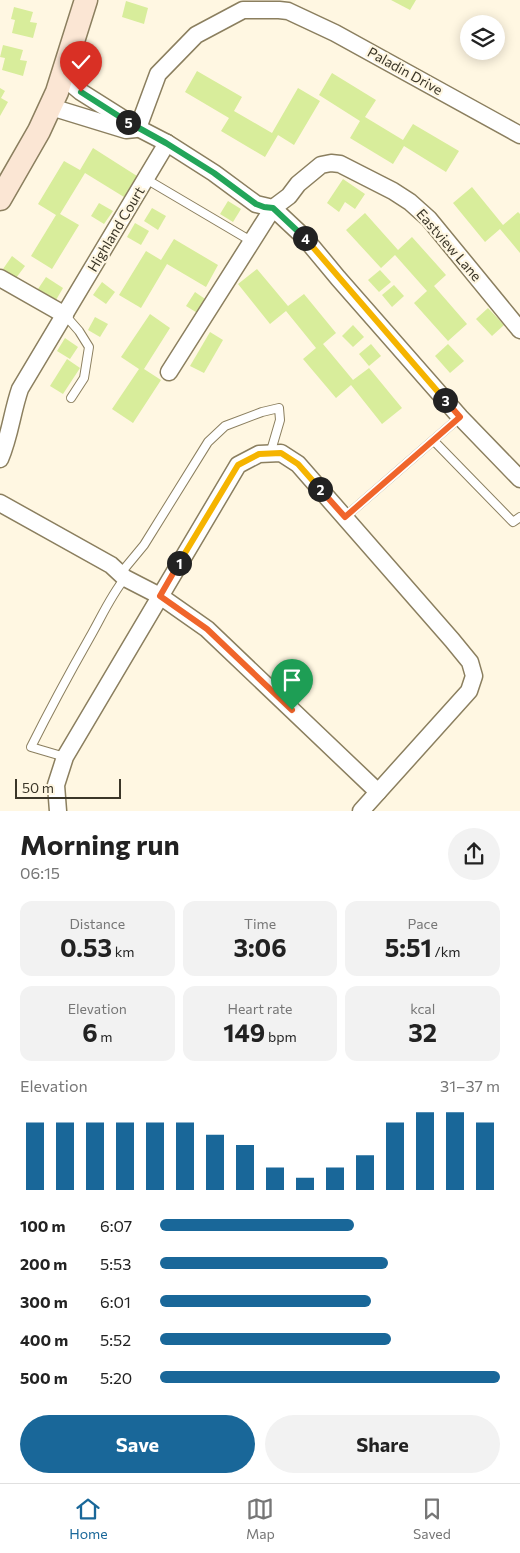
<!DOCTYPE html>
<meta charset="utf-8">
<style>
:root{--surface:#fff;--page:#f2f2f2;--text:#222;--muted:#767676;--line:#e0e0e0;--accent:#196799}
body{margin:0;font-family:Commissioner,sans-serif;background:var(--page);color:var(--text);height:100vh;display:flex;flex-direction:column;font-size:19px;white-space:nowrap}
*{box-sizing:border-box;margin:0}
p{font-size:16px;color:var(--muted)}
.icon{flex:none;width:28px;height:28px;fill:none;stroke:currentColor;stroke-width:2;stroke-linecap:round;stroke-linejoin:round}
.map{position:relative;height:811px;overflow:hidden}
.sheet{display:flex;flex-direction:column;background:var(--surface);flex:1}
.sheet>*{flex:none}
.fabs{position:absolute;left:460px;top:15px;display:grid;gap:10px}
.fabs a{display:grid;place-items:center;width:45px;height:45px;border-radius:50%;background:var(--surface);box-shadow:0 2px 12px #0003;font-size:25px}
.scale{position:absolute;left:15px;bottom:12px;width:106px;box-sizing:border-box;padding-left:5px;border:2px solid #3b3628;border-top:0;font-size:14px;line-height:18px;white-space:nowrap;color:#3b3628;-webkit-text-stroke:4px #fff7e2;paint-order:stroke}
.pin{position:absolute;display:grid;place-items:center;width:42px;height:42px;color:#fff;margin:-51px -21px;border-radius:50% 50% 50% 0;rotate:-45deg;box-shadow:0 0 5px #0007}
.pin .icon{rotate:45deg}
.km{position:absolute;width:25px;height:25px;margin:-12px;border-radius:50%;background:#222;color:#fff;font-size:14px;line-height:25px;text-align:center}
.round{display:grid;place-items:center;flex:none;width:52px;height:52px;border-radius:26px;background:var(--page)}
.headline{display:flex;align-items:center;justify-content:space-between;height:85px;padding:0 20px}
h1{font-size:28px;font-weight:700;line-height:38px}
.metrics{display:grid;grid-template-columns:repeat(3,1fr);gap:8px;height:85px;padding:5px 20px}
.metrics div{display:grid;align-content:center;border-radius:12px;background:var(--page);text-align:center}
.metrics b{font-size:25px;font-weight:700}
.metrics small{font-size:14px;font-weight:400}
.metrics p{font-size:14px}
.chart{height:140px;padding:10px 20px}
.chart p{display:flex;justify-content:space-between}
.chart svg{width:100%;height:90px;margin-top:5px;stroke:var(--accent);stroke-width:6}
.button{display:flex;gap:10px;margin-top:auto;padding:10px 20px}
.button a{flex:1;height:58px;border-radius:30px;background:var(--accent);color:#fff;font-size:20px;font-weight:700;line-height:58px;text-align:center}
.button a+a{background:var(--page);color:var(--text)}
ul{padding:0 20px;list-style:none;font-size:16px}
li{display:grid;grid-template-columns:80px 60px 1fr;align-items:center;height:38px}
li i{height:12px;border-radius:6px;background:var(--accent)}
.tab-bar{display:flex;justify-content:space-around;align-items:center;height:70px;border-top:1px solid var(--line);background:var(--surface);font-size:14px;color:var(--muted)}
.tab-bar a{display:grid;justify-items:center;gap:2px}
.tab-bar .on{color:var(--accent)}
.map>svg:first-child{display:block}
</style>
<div class="map">
<svg width="520" height="811" viewBox="0 0 520 811">
<rect width="100%" height="100%" fill="#fff7e2"/>
<g fill="#d8ed9b">
<path d="M391 0H416L410 10Z"/>
<path d="M126 1 148 8 144 24 122 17Z"/>
<path d="M14 7 33 12 30 22 37 23 33 38 12 33 15 20 11 19Z"/>
<path d="M3 45 23 50 20 60 27 61 23 76 2 70 5 58 0 57Z"/>
<path d="M197 71 242 97 234 111 272 133 298 88 320 101 294 145 278 135 265 157 221 131 229 118 185 92Z"/>
<path d="M332 73 376 100 365 117 403 140 413 124 459 151 446 172 404 146 393 164 350 138 360 121 319 95Z"/>
<path d="M0 88 5 91 1 98 8 102 0 116Z"/>
<path d="M93 148 137 176 124 197 85 173 60 214 79 225 52 269 31 256 56 215 38 204 64 161 80 170Z"/>
<path d="M343 179 365 194 355 209 345 202 339 212 327 203Z"/>
<path d="M472 187 503 225 518 212 520 214V253L500 229 485 242 453 203Z"/>
<path d="M228 201 241 209 233 222 220 214Z"/>
<path d="M99 203 113 211 104 224 91 216Z"/>
<path d="M152 208 166 216 158 230 144 221Z"/>
<path d="M365 213 398 250 412 237 446 275 434 286 467 324 448 341 414 303 427 291 395 255 381 268 346 230Z"/>
<path d="M135 223 149 231 141 245 127 237Z"/>
<path d="M174 239 218 265 206 287 167 264 141 308 119 295 146 251 161 260Z"/>
<path d="M12 256 25 266 16 278 3 269Z"/>
<path d="M257 269 288 306 304 294 336 333 323 344 353 380 369 368 402 408 382 424 351 385 336 398 303 359 316 348 286 311 270 324 238 284Z"/>
<path d="M380 270 391 282 379 292 368 280Z"/>
<path d="M46 277 63 288 56 300 38 289Z"/>
<path d="M102 282 115 292 106 304 93 295Z"/>
<path d="M394 285 404 296 392 307 382 295Z"/>
<path d="M195 292 208 301 199 314 186 306Z"/>
<path d="M488 308 504 325 492 336 476 319Z"/>
<path d="M150 314 170 328 144 369 161 380 133 423 112 409 139 369 121 357Z"/>
<path d="M95 317 108 324 100 337 88 330Z"/>
<path d="M353 325 364 337 353 347 342 336Z"/>
<path d="M210 332 223 340 204 373 190 366Z"/>
<path d="M65 338 78 347 70 359 57 351Z"/>
<path d="M371 344 381 356 369 366 359 354Z"/>
<path d="M448 344 464 361 450 373 435 356Z"/>
<path d="M67 359 80 368 63 394 50 386Z"/>
</g>
<g fill="none" stroke-linecap="round" stroke-linejoin="round">
<defs>
<g id="service">
<path d="M146 179 251 241"/>
<path d="M65 315 79 331 89 347 84 378 71 398"/>
<path d="M434 441 513 522 520 517"/>
<path d="M345 517 460 417"/>
<path d="M120 574 144 545 208 442 225 426 262 412 279 408 280 420 270 454"/>
<path d="M65 757 31 747C50 709 69 674 90 637 102 616 110 597 125 578"/>
</g>
<g id="minor">
<path d="M63 77 81 92 138 128 167 143 214 173 256 204 273 208 289 196 298 184 321 165 331 163 340 164 393 191 410 202 429 219 520 330"/>
<path d="M51 107 126 130 136 129"/>
<path d="M138 128 158 74 196 35 243 10H279L288 11 335 33 520 135"/>
<path d="M0 278 65 315"/>
<path d="M169 372 273 208 304 237 338 278 460 417 520 479"/>
<path d="M0 459C10 436 12 412 20 389L167 143"/>
<path d="M0 503 111 565 125 578 160 596 207 629 378 792"/>
<path d="M58 811 56 785 65 757 238 465 259 454 281 453 298 464 452 640 470 662 474 676 469 691 361 811"/>
</g>
<path id="secondary" d="M0 199 39 131 57 92 86 0"/>
</defs>
<use href="#service" stroke="#8b7f5f" stroke-width="10"/>
<use href="#minor" stroke="#8b7f5f" stroke-width="19"/>
<use href="#secondary" stroke="#8b7f5f" stroke-width="25"/>
<use href="#service" stroke="#fff" stroke-width="8"/>
<use href="#minor" stroke="#fff" stroke-width="16"/>
<use href="#secondary" stroke="#fbe6d4" stroke-width="22"/>
</g>
<g fill="none" stroke-linecap="round" stroke-linejoin="round">
<defs>
<path id="split-1" d="M179 563 160 596 207 629 292 710"/>
<path id="split-2" d="M179 563 238 465 259 454 281 453 298 464 320 489"/>
<path id="split-3" d="M320 489 345 517 460 417 445 400"/>
<path id="split-4" d="M305 238 445 400"/>
<path id="split-5" d="M128 122 166 143 214 173 256 204 264 207 273 208 305 238"/>
<path id="split-6" d="M81 92 128 122"/>
</defs>
<use href="#split-1" stroke="#fff" stroke-width="10"/>
<use href="#split-2" stroke="#fff" stroke-width="10"/>
<use href="#split-3" stroke="#fff" stroke-width="10"/>
<use href="#split-4" stroke="#fff" stroke-width="10"/>
<use href="#split-5" stroke="#fff" stroke-width="10"/>
<use href="#split-6" stroke="#fff" stroke-width="10"/>
<use href="#split-1" stroke="#f0652b" stroke-width="6"/>
<use href="#split-2" stroke="#f5b400" stroke-width="6"/>
<use href="#split-3" stroke="#f0652b" stroke-width="6"/>
<use href="#split-4" stroke="#f5b400" stroke-width="6"/>
<use href="#split-5" stroke="#22a559" stroke-width="6"/>
<use href="#split-6" stroke="#22a559" stroke-width="6"/>
</g>
<g text-anchor="middle" stroke-width="4.5" stroke-linejoin="round" paint-order="stroke">
<g font-size="14" fill="#3b3628" stroke="#fff7e2">
<text transform="translate(405 71) rotate(29)" y="5">Paladin Drive</text>
<text transform="translate(116 229) rotate(-59)" y="5">Highland Court</text>
<text transform="translate(449 245) rotate(49)" y="5">Eastview Lane</text>
</g>
</g>
</svg>
<div class="fabs">
<a><svg class="icon" aria-label="layers" viewBox="0 0 24 24"><path d="M12 4l9 5-9 5-9-5zM3 14l9 5 9-5"/></svg></a>
</div>
<div class="scale">50 m</div>
<div class="pin" style="left:292px;top:710px;background:#1e9e55"><svg class="icon" aria-label="arrive" viewBox="0 0 24 24"><path d="M6 21V4h12l-3 4 3 4H6"/></svg></div>
<div class="pin" style="left:81px;top:92px;background:#d93025"><svg class="icon" aria-label="check" viewBox="0 0 24 24"><path d="M5 12l5 5 9-10"/></svg></div>
<b class="km" style="left:179px;top:563px">1</b>
<b class="km" style="left:320px;top:489px">2</b>
<b class="km" style="left:445px;top:400px">3</b>
<b class="km" style="left:305px;top:238px">4</b>
<b class="km" style="left:128px;top:122px">5</b>
</div>
<section class="sheet">
<div class="headline"><div><h1>Morning run</h1><p>06:15</p></div><a class="round"><svg class="icon" aria-label="share" viewBox="0 0 24 24"><path d="M12 15V3M7 8l5-5 5 5M5 13v7h14v-7"/></svg></a></div>
<div class="metrics">
<div><p>Distance</p><b>0.53<small> km</small></b></div>
<div><p>Time</p><b>3:06</b></div>
<div><p>Pace</p><b>5:51<small> /km</small></b></div>
</div>
<div class="metrics">
<div><p>Elevation</p><b>6<small> m</small></b></div>
<div><p>Heart rate</p><b>149<small> bpm</small></b></div>
<div><p>kcal</p><b>32</b></div>
</div>
<div class="chart"><p><span>Elevation</span>31–37 m</p>
<svg viewBox="0 0 160 44" preserveAspectRatio="none"><path d="M5 44V11M15 44V11M25 44V11M35 44V11M45 44V11M55 44V11M65 44V17M75 44V22M85 44V33M95 44V38M105 44V33M115 44V27M125 44V11M135 44V6M145 44V6M155 44V11"/></svg>
</div>
<ul>
<li><b>100 m</b>6:07<i style="width:57%"></i></li>
<li><b>200 m</b>5:53<i style="width:67%"></i></li>
<li><b>300 m</b>6:01<i style="width:62%"></i></li>
<li><b>400 m</b>5:52<i style="width:68%"></i></li>
<li><b>500 m</b>5:20<i style="width:100%"></i></li>
</ul>
<div class="button"><a>Save</a><a>Share</a></div>
</section>
<nav class="tab-bar">
<a class="on"><svg class="icon" aria-label="home" viewBox="0 0 24 24"><path d="M3 11l9-7 9 7M6 9v11h12V9"/></svg>Home</a>
<a><svg class="icon" aria-label="map" viewBox="0 0 24 24"><path d="M3 6l6-2 6 2 6-2v14l-6 2-6-2-6 2zM9 4v14M15 6v14"/></svg>Map</a>
<a><svg class="icon" aria-label="saved" viewBox="0 0 24 24"><path d="M7 4h10v16l-5-4-5 4z"/></svg>Saved</a>
</nav>
